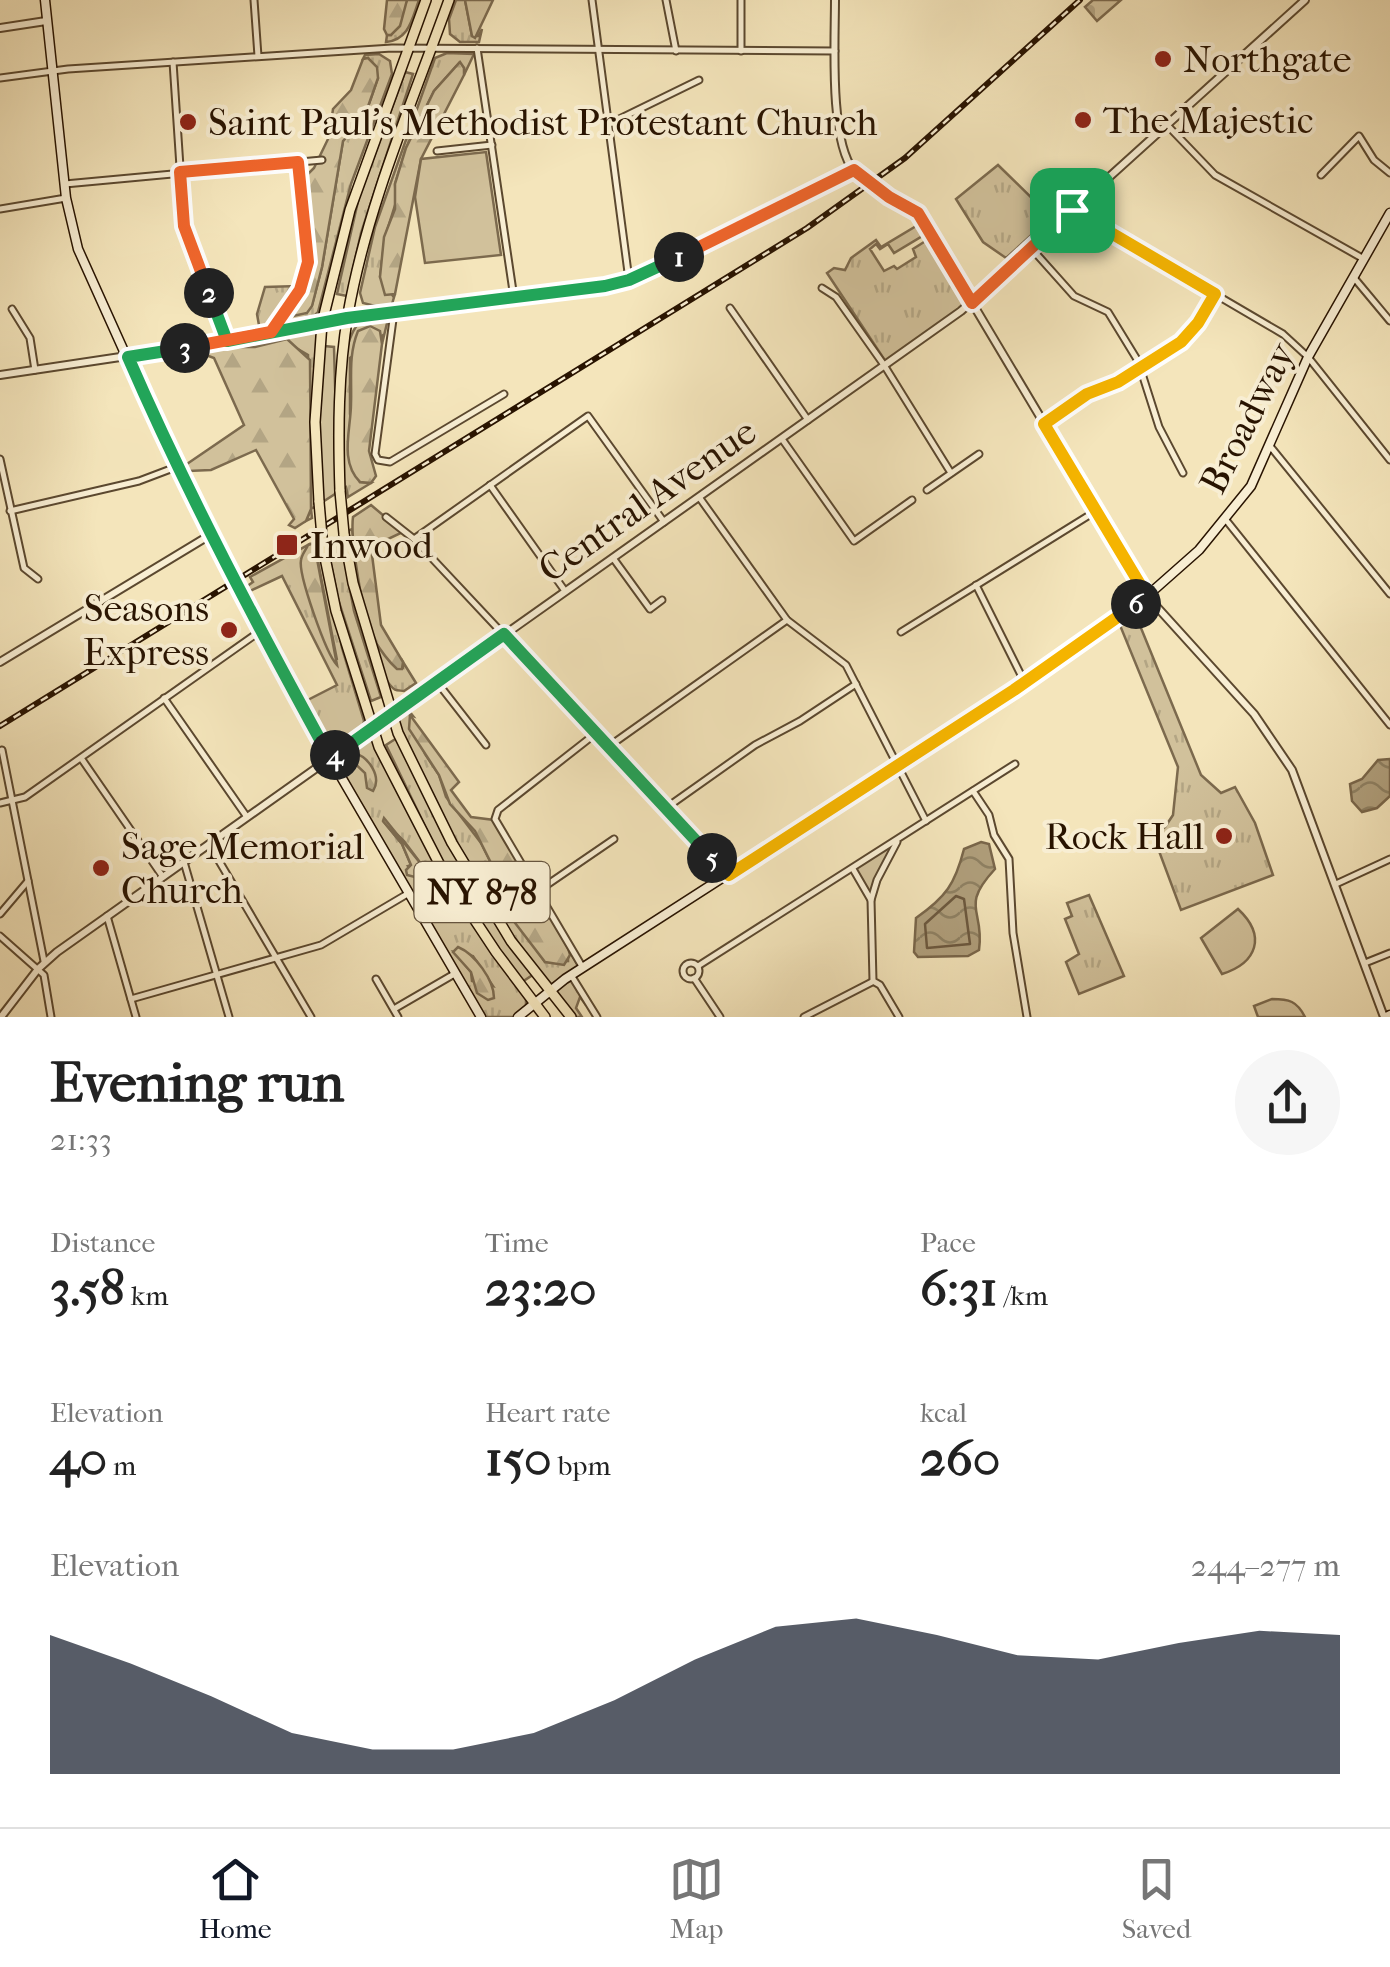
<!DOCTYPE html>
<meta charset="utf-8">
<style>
:root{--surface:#fff;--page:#f6f6f6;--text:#222;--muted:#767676;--line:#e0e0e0;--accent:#111827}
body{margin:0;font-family:"IM FELL French Canon",serif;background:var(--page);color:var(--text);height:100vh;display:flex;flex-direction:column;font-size:38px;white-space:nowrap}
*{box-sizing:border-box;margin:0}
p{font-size:32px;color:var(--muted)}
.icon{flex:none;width:55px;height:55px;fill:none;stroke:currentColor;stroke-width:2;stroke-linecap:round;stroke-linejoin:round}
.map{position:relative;height:1017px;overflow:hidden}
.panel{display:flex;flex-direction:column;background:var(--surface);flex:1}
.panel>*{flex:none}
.pin{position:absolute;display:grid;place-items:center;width:85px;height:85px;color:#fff;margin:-42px;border-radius:20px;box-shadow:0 5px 15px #0006}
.km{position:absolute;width:50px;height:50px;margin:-25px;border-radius:50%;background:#222;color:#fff;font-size:28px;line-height:50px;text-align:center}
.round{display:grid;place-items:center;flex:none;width:105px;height:105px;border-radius:52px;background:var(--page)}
.summary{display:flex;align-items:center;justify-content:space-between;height:170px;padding:0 50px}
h1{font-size:55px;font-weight:800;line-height:75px}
.figures{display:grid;grid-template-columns:repeat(3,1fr);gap:15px;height:170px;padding:10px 50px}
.figures div{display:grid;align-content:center}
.figures b{font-size:50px;font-weight:800}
.figures small{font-size:28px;font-weight:400}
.figures p{font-size:28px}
.chart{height:280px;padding:20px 50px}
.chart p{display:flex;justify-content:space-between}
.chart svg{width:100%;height:180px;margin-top:10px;fill:var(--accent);opacity:.7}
.menu{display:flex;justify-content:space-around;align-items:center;height:140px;border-top:2px solid var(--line);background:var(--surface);font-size:28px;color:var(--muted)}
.menu a{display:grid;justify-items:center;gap:5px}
.menu .selected{color:var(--accent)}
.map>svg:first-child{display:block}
</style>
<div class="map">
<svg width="1390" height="1017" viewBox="0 0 1390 1017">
<defs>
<pattern id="grass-tufts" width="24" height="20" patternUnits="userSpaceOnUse" patternTransform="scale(2.5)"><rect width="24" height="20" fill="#d1c19b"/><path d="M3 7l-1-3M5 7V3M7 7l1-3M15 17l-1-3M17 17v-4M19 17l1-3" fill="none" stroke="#b3a584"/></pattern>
<pattern id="forest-firs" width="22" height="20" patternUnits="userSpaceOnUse" patternTransform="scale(2.5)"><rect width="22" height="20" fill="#d1c19b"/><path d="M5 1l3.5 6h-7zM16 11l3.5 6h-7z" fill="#b3a584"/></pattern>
<pattern id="cemetery-stones" width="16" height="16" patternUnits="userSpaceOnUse" patternTransform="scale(2.5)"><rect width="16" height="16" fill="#d1c19b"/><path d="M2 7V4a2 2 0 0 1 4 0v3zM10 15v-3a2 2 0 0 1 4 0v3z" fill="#b3a584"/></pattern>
<pattern id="water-waves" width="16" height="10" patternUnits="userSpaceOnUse" patternTransform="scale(2.5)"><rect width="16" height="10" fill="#af9e7b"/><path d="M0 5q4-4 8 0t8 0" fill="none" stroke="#8e8062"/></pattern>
</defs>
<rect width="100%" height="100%" fill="#f4e5bb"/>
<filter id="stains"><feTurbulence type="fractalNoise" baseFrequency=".002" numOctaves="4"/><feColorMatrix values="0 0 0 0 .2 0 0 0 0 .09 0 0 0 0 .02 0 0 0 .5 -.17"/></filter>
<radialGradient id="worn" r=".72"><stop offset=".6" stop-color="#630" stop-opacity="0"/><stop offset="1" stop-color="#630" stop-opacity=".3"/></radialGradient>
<g fill="url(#grass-tufts)" stroke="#7c6a4e" stroke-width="2.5" fill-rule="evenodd">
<path d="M407 0H419C412 19 409 40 386 42L387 35H391Z"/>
<path d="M456 0H465L472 36H478L482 29 479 42H460L450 34 449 19Z"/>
<path d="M447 53 474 54 464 75V68L459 63 434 91 406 148 395 184 396 202 385 237 380 277 393 296 395 294 392 304 379 307 363 303 360 293 375 227 435 58Z"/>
<path d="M379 54 390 61 392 74 351 184 318 312C311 320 294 324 284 320V316L303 294 294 306 312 305 322 267 343 141 364 118 378 78 368 58 363 59 365 55Z"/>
<path d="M405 72 413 74 361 233 347 296 337 294 359 197Z"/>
<path d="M998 165 1042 208 1049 219 1006 258 983 242 956 199Z"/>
<path d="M923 222 929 232 894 253 888 244 880 249 876 244 870 249 884 271 894 266 897 269 916 257 913 249 932 237 970 302 886 362 827 273 834 268 845 270 851 258 876 240 881 247Z"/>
<path d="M297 286 275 321 260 331 257 314 265 287Z"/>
<path d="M388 319 382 344V336L350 358V414L360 482 371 483 348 497 346 487 342 489C341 453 334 345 360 322Z"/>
<path d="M308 329 317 333 318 505 311 509 312 518 306 521 311 509 308 355 281 339 255 347H222Z"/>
<path d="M324 346 334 347 338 492 321 503 317 422Z"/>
<path d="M352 529 371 632 375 641 403 667V662L416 683 404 691C396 690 395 691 390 685 369 661 355 565 348 531Z"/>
<path d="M340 536 354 611 381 697 371 701 338 599 327 545Z"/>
<path d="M308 545C293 579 322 628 337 660L316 552 322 548 342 648 364 721 361 735 374 734 443 874 526 995V1008L515 1017H483L300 704 337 685 282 576 248 592 246 587 253 582 250 577ZM383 821 404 841 437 885 421 887 419 878 408 866 411 865 402 844ZM454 952 473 956 493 986 472 981 471 972Z"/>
<path d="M1132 606 1201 775 1221 793 1235 787 1255 823 1273 875 1181 910 1153 835 1165 827 1173 815 1178 767 1117 618Z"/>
<path d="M406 707 413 716 410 715 425 754 439 775 446 797 481 843 496 873 502 900 545 962 568 961V948L579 967 552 984 549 985C482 903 440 814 396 719Z"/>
<path d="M400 736 415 772 534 974 522 982 450 878 386 745Z"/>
<path d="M899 839 877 880 871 900 853 869Z"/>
<path d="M1089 895 1124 976 1079 994 1066 962 1079 954 1065 919 1072 916 1067 903Z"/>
<path d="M572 977 586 1005 580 997 576 1008 582 1017H572L550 991Z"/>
</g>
<g fill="url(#forest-firs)" stroke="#7c6a4e" stroke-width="2.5">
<path d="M387 0H407L400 26 391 35H387L384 29Z"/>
<path d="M465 0H493L475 38 472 36Z"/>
<path d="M368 58 377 67 378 78 364 118 343 141 322 267 312 306 307 313 293 316 292 312C295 304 301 298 304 291 319 257 308 216 302 180L314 168 329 137 333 109 351 90 363 59Z"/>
<path d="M460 62 464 68V75L421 159 395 294 385 295 380 277 384 237 395 209V184L406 148 434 91Z"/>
<path d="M370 326 380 331 382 344 369 451 376 476 371 483 360 482C339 461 351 429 351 404 352 378 348 356 358 331Z"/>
<path d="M287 339 310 360 311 509 306 521 295 528 289 525 294 519 256 450 211 470 188 471 184 466 244 425 214 358 203 354 222 347H255Z"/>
<path d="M371 505 403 532 371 547 381 625 403 662 402 669H397C389 662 379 648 373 638 363 618 350 539 353 517Z"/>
<path d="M314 543 337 665C326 654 298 574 301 560 302 554 306 550 308 545Z"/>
<path d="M410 715 459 782 451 790 471 817 494 820 568 948 570 955 564 965 545 962 509 915 496 873 475 831 450 804 439 775 409 729Z"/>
<path d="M353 753C369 756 382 777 373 791L367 788 365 773 349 758Z"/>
<path d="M384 818 441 889 440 899 435 900 426 895 419 878 407 875 406 870 411 865 402 844 383 821Z"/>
<path d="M458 947C475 954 494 980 494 998L488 1000 477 993 471 972 453 952Z"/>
</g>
<path fill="url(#cemetery-stones)" stroke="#7c6a4e" stroke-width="2.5" d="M1093 0H1121L1097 21 1085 7Z"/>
<g fill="#d1c19b" stroke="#7c6a4e" stroke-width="2.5">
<path d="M486 152 501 255 425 263 415 197 421 159Z"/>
<path d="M1238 909C1267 936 1257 963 1222 974L1201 938Z"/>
<path d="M1272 999C1289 999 1297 1001 1305 1017H1258L1254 1006Z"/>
</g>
<g fill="url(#water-waves)" stroke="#79664a" stroke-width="2.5">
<path d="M1390 759V796L1377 808 1362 812 1352 801 1350 784 1362 779 1378 760Z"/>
<path d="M981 842 989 844 995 869C959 908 985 909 979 950L968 956 918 957 914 952 916 918C946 897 955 884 964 849Z"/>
</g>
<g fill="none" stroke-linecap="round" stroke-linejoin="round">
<path stroke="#6c583e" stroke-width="2.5" d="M956 896 964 899 970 944 927 948 925 924Z"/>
<defs>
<g id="minor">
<path d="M254 0 258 56"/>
<path d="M592 0 629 280"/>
<path d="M666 0 676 51"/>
<path d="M741 0V51"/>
<path d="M477 48 514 298"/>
<path d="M173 62 184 227 227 341"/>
<path d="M0 78 68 69 392 48 835 51"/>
<path d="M607 125 699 80"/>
<path d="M1168 126 1215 175 1362 258"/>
<path d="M437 151 492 145"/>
<path d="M1321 175 1359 136 1374 160 1390 173"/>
<path d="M65 184 322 160"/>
<path d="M0 209 66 198"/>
<path d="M1073 211 1283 334 1308 357 1390 460"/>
<path d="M1032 249 1074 296 1108 312 1138 361 1159 427 1183 473"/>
<path d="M1355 279 1390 321"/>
<path d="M822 288 836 297 884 365 951 473"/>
<path d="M730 308 808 420"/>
<path d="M12 309 30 338 35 370"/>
<path d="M394 312 375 454 378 460 390 462 504 394"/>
<path d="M271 332 300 290 309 262 298 162"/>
<path d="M1044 424 1087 394 1118 382 1181 342 1197 323 1215 294"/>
<path d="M782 439 854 541 912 500"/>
<path d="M1270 446 1390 594"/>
<path d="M0 459 24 568 38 579"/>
<path d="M490 485 565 591"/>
<path d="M927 490 979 454"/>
<path d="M699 497 787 620 846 665 926 821"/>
<path d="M10 511 139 481 176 467"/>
<path d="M386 517 414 539 729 875"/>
<path d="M1226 520 1390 725"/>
<path d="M414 539 588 416 664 522"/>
<path d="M613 558 650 609 662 600"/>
<path d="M976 585 1025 683"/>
<path d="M901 632 1096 511"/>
<path d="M437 682 486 745"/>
<path d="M164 698 247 817"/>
<path d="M608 747 787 620"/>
<path d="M2 750 44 961"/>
<path d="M81 758 163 877"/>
<path d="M973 791 989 815 994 835 1009 859 1013 933 1027 1017"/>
<path d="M0 803 25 797 259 632"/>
<path d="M666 808 755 745 800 721 856 684"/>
<path d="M209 844 311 1017"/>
<path d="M184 862 229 1017"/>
<path d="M853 869 871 900 873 981 880 985 899 1017"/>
<path d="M1336 884 1390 859"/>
<path d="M538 891 614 839"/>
<path d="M871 900 877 880 897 842"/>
<path d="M0 914 28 881"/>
<path d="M107 916 136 1017"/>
<path d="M0 936 44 975 51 1017"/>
<path d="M1365 963 1390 953"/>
<circle cx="691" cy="971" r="8"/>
<path d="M698 966 1015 764"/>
<path d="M583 968 495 819 498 810 595 734"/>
<path d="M571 975 597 1017"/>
<path d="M694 978 720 1017"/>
<path d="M376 979 398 1017"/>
<path d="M131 999 321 945 409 893"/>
<path d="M394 1009 456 973"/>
<path d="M804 1017 872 982"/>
</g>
<g id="tertiary">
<path d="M835 0C835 39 829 141 854 171 873 193 907 199 924 222L1147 596 1254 714 1292 770 1384 1017"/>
<path d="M0 28 46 21"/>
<path d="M0 375 227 341 347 318 605 286 629 280 697 249 854 171"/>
<path d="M0 662 210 535"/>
<path d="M1 1017 38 969 57 952 961 311 1305 0"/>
</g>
<g id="secondary">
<path d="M45 0 66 198 78 249 176 467 224 563 294 696 481 1017"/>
<path d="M518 1017 565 979 1025 683 1147 596 1199 550 1251 486 1308 357 1390 213"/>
<path d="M1386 1017 1390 1015"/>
</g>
<g id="trunk">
<path d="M340 491C338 432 338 372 348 314 367 206 412 103 449 0"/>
<path d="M319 502 315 422 322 323 350 210 426 0"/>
<path d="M344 534 353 583 398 733 452 843 511 941 571 1017"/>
<path d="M323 548 336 611 379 747 445 875 496 952 545 1017"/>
</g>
</defs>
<use href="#minor" stroke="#5b482f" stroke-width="9"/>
<use href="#tertiary" stroke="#5b482f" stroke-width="10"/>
<use href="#secondary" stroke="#281300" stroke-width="11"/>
<use href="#trunk" stroke="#281300" stroke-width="12"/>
<use href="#minor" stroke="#f8eed3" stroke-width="5"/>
<use href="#tertiary" stroke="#f8eed3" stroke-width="6"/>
<use href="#secondary" stroke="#f8eed3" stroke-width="8"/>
<use href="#trunk" stroke="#f4e5bb" stroke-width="9"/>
<defs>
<path id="rail" d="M0 726 807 228 905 158 1080 0"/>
</defs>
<use href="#rail" stroke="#281300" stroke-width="6"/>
<use href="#rail" stroke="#f8eed3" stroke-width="2.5" stroke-dasharray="8" stroke-linecap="butt"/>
<defs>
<g id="trunk-bridge">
<path d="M340 491 344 534"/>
<path d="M319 502 323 548"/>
</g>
</defs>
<use href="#trunk-bridge" stroke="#281300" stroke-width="12" stroke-linecap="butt"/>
<use href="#trunk-bridge" stroke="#f4e5bb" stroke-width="9"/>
</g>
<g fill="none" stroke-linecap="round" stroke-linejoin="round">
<defs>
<path id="split-1" d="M679 257 854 170 889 197 918 213 972 303 1072 210"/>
<path id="split-2" d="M209 293 227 341 347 318 605 286 629 280 679 257"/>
<path id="split-3" d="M185 348 271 332 300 290 308 262 298 162 180 172 184 226 209 293"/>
<path id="split-4" d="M185 348 128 357C188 495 258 627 330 758L335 755"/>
<path id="split-5" d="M335 755 504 634 712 858"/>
<path id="split-6" d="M712 858 729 875 1014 690 1136 604"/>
<path id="split-7" d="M1072 210 1215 294 1198 323 1181 342 1118 382 1087 394 1044 424 1147 596 1136 604"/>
</defs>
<use href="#split-1" stroke="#fff" stroke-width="20"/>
<use href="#split-2" stroke="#fff" stroke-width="20"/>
<use href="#split-3" stroke="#fff" stroke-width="20"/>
<use href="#split-4" stroke="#fff" stroke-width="20"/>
<use href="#split-5" stroke="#fff" stroke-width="20"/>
<use href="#split-6" stroke="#fff" stroke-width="20"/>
<use href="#split-7" stroke="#fff" stroke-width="20"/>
<use href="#split-1" stroke="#f0652b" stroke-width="12"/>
<use href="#split-2" stroke="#22a559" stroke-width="12"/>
<use href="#split-3" stroke="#f0652b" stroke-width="12"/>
<use href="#split-4" stroke="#22a559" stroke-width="12"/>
<use href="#split-5" stroke="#22a559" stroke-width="12"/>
<use href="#split-6" stroke="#f5b400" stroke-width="12"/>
<use href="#split-7" stroke="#f5b400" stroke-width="12"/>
</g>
<g fill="#8f2418" stroke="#f8eed3" stroke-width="4">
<circle cx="1163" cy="59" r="10"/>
<circle cx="1083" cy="120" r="10"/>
<circle cx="188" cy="122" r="10"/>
<rect x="275" y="533" width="24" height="24" rx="5"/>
<circle cx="229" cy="630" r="10"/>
<circle cx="1224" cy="836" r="10"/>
<circle cx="101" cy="868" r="10"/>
</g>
<g text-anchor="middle" stroke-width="8" stroke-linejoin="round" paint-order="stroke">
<rect fill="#f8eed3" stroke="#66553f" stroke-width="2.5" x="414.5" y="862" width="135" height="60" rx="8"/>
<g font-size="35" font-weight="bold" fill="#281300">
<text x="482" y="904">NY 878</text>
</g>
<g font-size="38" fill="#281300" stroke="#f8eed3" text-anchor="start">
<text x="1183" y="72">Northgate</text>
<text x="1103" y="133">The Majestic</text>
<text x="208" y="135">Saint Paul's Methodist Protestant Church</text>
<text x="310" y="558">Inwood</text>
<text x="209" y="621" text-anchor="end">Seasons<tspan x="209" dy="44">Express</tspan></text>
<text x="1204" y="849" text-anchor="end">Rock Hall</text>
<text x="121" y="859">Sage Memorial<tspan x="121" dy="44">Church</tspan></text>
</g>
<g font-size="38" fill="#281300" stroke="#f8eed3">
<text transform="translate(1247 418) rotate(-63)" y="13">Broadway</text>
<text transform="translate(647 500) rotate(-35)" y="13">Central Avenue</text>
</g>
</g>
<rect width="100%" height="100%" filter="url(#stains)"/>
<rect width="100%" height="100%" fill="url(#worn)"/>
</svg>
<div class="pin" style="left:1072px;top:210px;background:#1e9e55"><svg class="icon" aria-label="arrive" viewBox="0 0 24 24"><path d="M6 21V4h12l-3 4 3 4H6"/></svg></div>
<b class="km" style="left:679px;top:257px">1</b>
<b class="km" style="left:209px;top:293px">2</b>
<b class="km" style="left:185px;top:348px">3</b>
<b class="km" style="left:335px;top:755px">4</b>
<b class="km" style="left:712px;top:858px">5</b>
<b class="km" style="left:1136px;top:604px">6</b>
</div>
<section class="panel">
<div class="summary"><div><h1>Evening run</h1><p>21:33</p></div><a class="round"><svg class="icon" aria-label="share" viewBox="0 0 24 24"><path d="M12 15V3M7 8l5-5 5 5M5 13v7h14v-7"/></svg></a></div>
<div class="figures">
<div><p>Distance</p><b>3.58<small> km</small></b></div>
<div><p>Time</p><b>23:20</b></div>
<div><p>Pace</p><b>6:31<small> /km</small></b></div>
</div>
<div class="figures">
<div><p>Elevation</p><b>40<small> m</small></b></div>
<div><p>Heart rate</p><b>150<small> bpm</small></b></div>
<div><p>kcal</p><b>260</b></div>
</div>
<div class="chart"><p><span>Elevation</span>244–277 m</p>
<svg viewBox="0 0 160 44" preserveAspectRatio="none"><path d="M0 44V10L10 17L20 25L30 34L40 38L50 38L60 34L70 26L80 16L90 8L100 6L110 10L120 15L130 16L140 12L150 9L160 10V44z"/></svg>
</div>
</section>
<nav class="menu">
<a class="selected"><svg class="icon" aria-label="home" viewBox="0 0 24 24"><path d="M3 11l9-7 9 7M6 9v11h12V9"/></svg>Home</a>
<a><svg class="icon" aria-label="map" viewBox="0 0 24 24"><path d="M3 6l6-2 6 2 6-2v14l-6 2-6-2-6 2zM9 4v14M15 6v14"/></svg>Map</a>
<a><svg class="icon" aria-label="saved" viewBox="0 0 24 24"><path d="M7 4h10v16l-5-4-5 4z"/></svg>Saved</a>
</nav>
